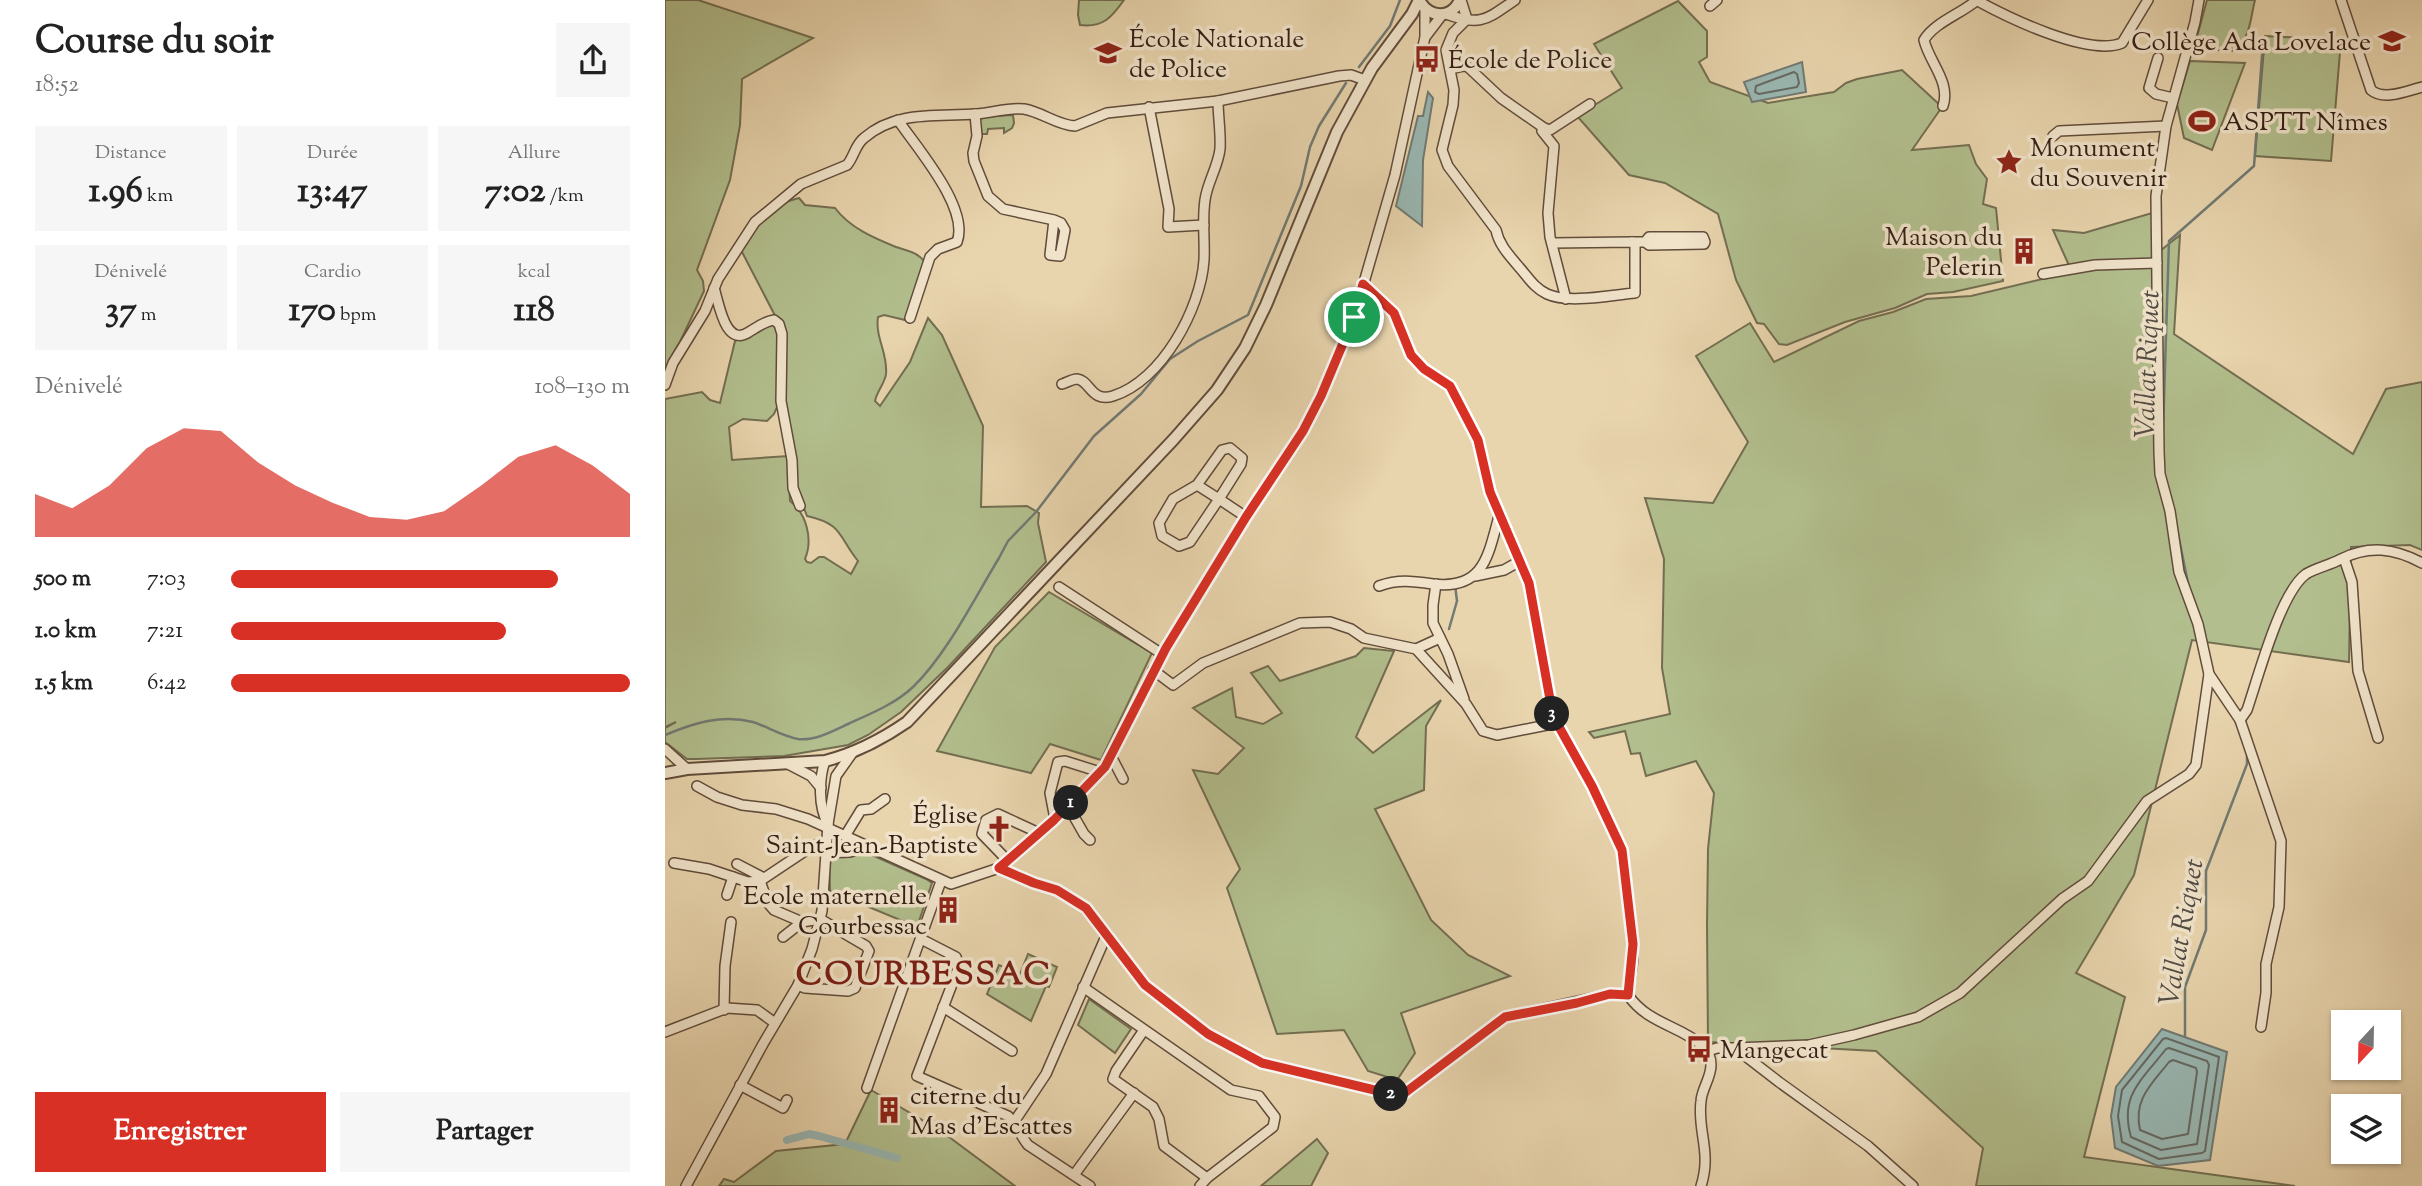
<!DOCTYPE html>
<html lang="fr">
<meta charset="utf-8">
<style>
:root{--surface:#fff;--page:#f6f6f6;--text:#222;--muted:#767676;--accent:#d93025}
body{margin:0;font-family:"Sorts Mill Goudy",serif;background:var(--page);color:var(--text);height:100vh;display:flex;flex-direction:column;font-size:26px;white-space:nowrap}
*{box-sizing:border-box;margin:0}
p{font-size:23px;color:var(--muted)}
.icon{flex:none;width:38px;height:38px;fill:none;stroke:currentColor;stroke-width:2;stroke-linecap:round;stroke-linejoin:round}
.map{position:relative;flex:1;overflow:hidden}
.drawer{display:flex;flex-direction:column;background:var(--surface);width:665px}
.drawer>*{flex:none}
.needle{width:46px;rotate:202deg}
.fabs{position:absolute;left:1666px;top:1010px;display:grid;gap:14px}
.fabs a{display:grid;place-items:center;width:70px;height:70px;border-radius:0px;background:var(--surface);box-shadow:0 2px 5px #0004;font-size:35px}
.pin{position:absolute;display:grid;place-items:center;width:60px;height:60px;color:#fff;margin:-30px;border:4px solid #fff;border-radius:50%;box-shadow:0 2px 7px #0007}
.km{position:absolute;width:35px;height:35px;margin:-18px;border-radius:50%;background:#222;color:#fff;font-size:19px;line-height:35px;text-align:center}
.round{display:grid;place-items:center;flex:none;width:74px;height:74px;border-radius:0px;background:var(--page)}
.overview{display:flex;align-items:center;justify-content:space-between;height:119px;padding:0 35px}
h1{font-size:38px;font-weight:800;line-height:52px}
.figures{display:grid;grid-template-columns:repeat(3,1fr);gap:10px;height:119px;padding:7px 35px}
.figures div{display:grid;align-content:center;border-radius:0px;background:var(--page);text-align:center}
.figures b{font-size:35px;font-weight:800}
.figures small{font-size:19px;font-weight:400}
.figures p{font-size:19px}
.chart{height:196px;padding:14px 35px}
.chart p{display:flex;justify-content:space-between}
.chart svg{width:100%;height:126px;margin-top:7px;fill:var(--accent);opacity:.7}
.primary-button{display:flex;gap:14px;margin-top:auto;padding:14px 35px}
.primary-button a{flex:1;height:80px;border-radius:0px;background:var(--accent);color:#fff;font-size:28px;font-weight:800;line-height:80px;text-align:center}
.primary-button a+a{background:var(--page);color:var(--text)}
ul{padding:0 35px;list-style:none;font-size:23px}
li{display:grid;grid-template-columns:112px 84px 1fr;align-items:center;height:52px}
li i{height:18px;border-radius:9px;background:var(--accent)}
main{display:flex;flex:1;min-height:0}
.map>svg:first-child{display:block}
</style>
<main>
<section class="drawer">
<div class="overview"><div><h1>Course du soir</h1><p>18:52</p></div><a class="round"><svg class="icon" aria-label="share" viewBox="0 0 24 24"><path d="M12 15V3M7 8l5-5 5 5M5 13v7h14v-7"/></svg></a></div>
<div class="figures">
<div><p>Distance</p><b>1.96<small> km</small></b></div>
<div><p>Durée</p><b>13:47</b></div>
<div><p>Allure</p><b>7:02<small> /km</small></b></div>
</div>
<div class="figures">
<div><p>Dénivelé</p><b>37<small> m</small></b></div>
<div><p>Cardio</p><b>170<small> bpm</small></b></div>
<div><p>kcal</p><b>118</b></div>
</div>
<div class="chart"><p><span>Dénivelé</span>108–130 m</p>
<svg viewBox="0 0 160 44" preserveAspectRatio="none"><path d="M0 44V29L10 34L20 26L30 13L40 6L50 7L60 18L70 26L80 32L90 37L100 38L110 35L120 26L130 16L140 12L150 19L160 29V44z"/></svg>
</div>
<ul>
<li><b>500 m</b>7:03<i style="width:82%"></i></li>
<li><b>1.0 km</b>7:21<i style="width:69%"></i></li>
<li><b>1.5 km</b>6:42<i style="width:100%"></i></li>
</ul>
<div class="primary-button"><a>Enregistrer</a><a>Partager</a></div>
</section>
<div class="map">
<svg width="1757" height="1186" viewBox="0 0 1757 1186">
<rect width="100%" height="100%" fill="#e8d4ad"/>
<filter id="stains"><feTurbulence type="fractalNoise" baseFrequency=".00286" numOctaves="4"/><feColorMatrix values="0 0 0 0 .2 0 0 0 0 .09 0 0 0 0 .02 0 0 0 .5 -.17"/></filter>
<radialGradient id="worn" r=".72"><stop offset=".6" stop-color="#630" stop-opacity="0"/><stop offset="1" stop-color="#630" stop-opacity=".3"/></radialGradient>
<g fill="#b2be8d" stroke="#736e51" stroke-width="2">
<path d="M0 0H33L148 38 77 79 75 125 65 180 32 270 38 281 39 291 15 342 0 368Z"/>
<path d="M414 0H459C447 17 438 28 415 25L413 15Z"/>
<path d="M1542 0H1590C1585 19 1586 39 1568 51L1529 48Z"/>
<path d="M1013 1 1042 31V57L1034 62 1045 82 1103 103 1169 92 1181 83 1192 79 1237 70 1277 107 1247 150 1304 145 1311 164 1322 179 1318 204 1331 208 1338 281 1288 292 1262 294 1230 308 1180 322 1122 345 1114 344 1099 324 1092 323 1071 280 1053 214 1000 183 964 175 912 116 957 88 929 44Z"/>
<path d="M1600 36 1676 40 1666 161 1590 156Z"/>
<path d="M1525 61 1580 63 1547 150 1519 138 1512 104Z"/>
<path d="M348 115 349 123 347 128 339 133V128L323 129 322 134H315L314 117Z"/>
<path d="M134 198 140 205 170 208C185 228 209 238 231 247 243 251 252 252 260 262L240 320 219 315 213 317C210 338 223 353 221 374 220 383 212 391 210 401L215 406 245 362 263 318 277 335 318 426 316 507 362 506 374 513 373 523 381 562 283 667 236 712 203 735 183 745 119 756 31 759H22L0 742V728L11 722 0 727V399L37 392 45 400 55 403 70 341 107 323 110 326 113 334V405L109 414 102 421 78 419 64 427 67 460 123 456 125 501C142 514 148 540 140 559L142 562 146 563 154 557H159L186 574 193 561C173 536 178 524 142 516L131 488 118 401V331L76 250C87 228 109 203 134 198Z"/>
<path d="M1487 213 1490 255 1515 235 1509 334 1688 454 1721 389 1757 382V550L1745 545 1686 547 1684 662 1527 640 1469 875 1411 973 1460 997 1419 1157 1630 1186H1311L1318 1148 1211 1051 1043 1042 1042 925 1043 849 1049 793 1031 761 981 776 975 753 966 754 960 731 929 738 924 732 1005 714 997 668 999 559 980 498 1048 503 1083 442 1031 356 1085 323 1109 362 1194 321 1228 312 1261 299 1306 296 1407 272 1388 230 1419 233Z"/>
<path d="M384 592 487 653 436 760 385 744 366 773 272 751 330 647Z"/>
<path d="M699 648 729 651 691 737 708 753 776 700 761 726 759 790 710 809 766 920 803 955 845 976 736 1013 750 1053 732 1080 703 1071 679 1030 612 1034 562 888 575 869 528 770 553 774 579 748 528 708 567 688 571 717 598 724 617 713 586 673 603 666 615 681 691 656Z"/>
<path d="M200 852 261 879 267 883 252 927 165 891 164 859Z"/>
<path d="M363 954 392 967 384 987 381 986 366 1021 322 994 334 965 355 974Z"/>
<path d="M424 999 466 1029 450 1053 413 1025Z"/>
<path d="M206 1090 276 1131 350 1186H54L59 1179 69 1182 111 1151 180 1144Z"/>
<path d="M652 1139 663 1153 646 1186H596Z"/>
</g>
<g fill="#99b7b2" stroke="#717a73" stroke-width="2">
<path d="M1137 62 1141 92 1087 102 1079 82Z"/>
<path d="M763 92 768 98 758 160 757 226 731 206 753 116H758Z"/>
<path d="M1497 1029 1562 1052 1545 1160 1493 1166 1450 1148 1446 1116 1451 1087Z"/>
</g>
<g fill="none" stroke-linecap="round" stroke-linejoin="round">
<g stroke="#666a64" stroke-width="2">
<path d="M1129 72 1132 74 1134 83 1132 87 1094 94 1090 92 1091 86Z"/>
<path d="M1501 1038 1554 1057 1540 1151 1537 1153 1494 1159 1457 1142 1453 1116 1457 1090 1498 1039Z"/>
<path d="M1504 1048 1542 1061 1544 1065 1532 1144 1496 1150 1466 1137C1454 1095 1477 1080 1501 1049Z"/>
<path d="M1508 1060 1531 1068 1532 1072 1523 1134 1497 1139 1475 1130C1468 1099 1487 1084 1504 1062Z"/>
</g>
<g stroke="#717a73" stroke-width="2.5">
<path d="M694 67 725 26 735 0"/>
<path d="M1498 430 1504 241 1589 166 1598 42"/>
<path d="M1512 529 1524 588"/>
<path d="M784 629 792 601 790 585"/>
<path d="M0 735C29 723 56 714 88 722 103 727 117 736 133 739 150 741 168 731 183 724 205 714 230 704 248 687 282 654 309 599 334 558L343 541 371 512 429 436 476 394 505 359 533 341 583 315 636 186 645 147 654 126 681 83"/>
<path d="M1520 1036V987L1541 930V871L1582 764V755"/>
</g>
<path stroke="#99b7b2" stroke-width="8" d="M122 1140 144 1134 154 1136 232 1158"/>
<defs>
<g id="minor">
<path d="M796 0 802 19"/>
<path d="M1311 0C1342 17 1423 57 1457 43L1483 0"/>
<path d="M1534 0 1530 22 1501 126 1491 196 1494 452 1495 474 1505 511 1514 572 1533 624 1544 674 1575 720 1616 841 1614 907 1601 964V993L1596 1027"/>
<path d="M1676 0 1706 90C1719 101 1741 91 1757 87"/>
<path d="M1045 6 1052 0"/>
<path d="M781 14C816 27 822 19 850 0"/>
<path d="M802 19 788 33 781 50 789 90 788 105 777 150 783 166 831 230C834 245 844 255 854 267 863 277 869 288 882 294 904 304 945 295 970 293V245L967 242 887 243"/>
<path d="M761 36 777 15"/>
<path d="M1493 58 1484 88 1491 94 1508 98"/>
<path d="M785 69 799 66 803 67 836 98 879 128 885 130 925 104"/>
<path d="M1278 106C1286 82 1264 62 1259 40 1270 22 1296 14 1312 0"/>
<path d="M484 107 504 209 503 227 539 225"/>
<path d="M310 114 312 136 308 153 309 161 323 196 338 209 389 220 385 255 395 256 400 230 396 223 389 220"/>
<path d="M233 120C251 147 305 208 292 242L273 249 265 257 245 318"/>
<path d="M879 128 877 131 889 146 883 213 885 237 901 299"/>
<path d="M1388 136 1394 131 1501 126"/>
<path d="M967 242H980L984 245 1039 244 1040 242 1038 237H984L980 242"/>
<path d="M1378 274 1430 265 1492 263"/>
<path d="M698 284 729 313 746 355 759 369 785 386 813 440 825 492 864 583 888 716 927 786 957 850 968 944V959L963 995C983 1024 1014 1025 1038 1046 1043 1051 1046 1057 1046 1065 1046 1078 1037 1088 1036 1101 1032 1131 1047 1152 1036 1186"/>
<path d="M49 288C54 303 60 348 84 332 92 327 100 321 109 320L114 324 117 334 116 401 127 460 128 488 135 506"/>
<path d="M397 384C401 383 407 379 412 379 425 380 426 403 448 396 497 381 536 308 539 260 540 240 537 220 540 200 542 183 553 167 555 149 556 133 553 116 553 101L674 76 686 75 700 80"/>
<path d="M0 385 8 363 40 311 53 279 90 222 136 184 182 165C189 157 190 145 199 138 231 110 272 117 311 114 327 113 344 107 359 109 377 112 392 125 410 126L442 113 553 101"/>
<path d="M532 485 557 450 565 448 577 458 576 464 554 499 532 485 508 499 494 523 497 536 514 546 525 542 554 499 581 517"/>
<path d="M1679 558 1687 582 1693 671 1713 738"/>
<path d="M810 576 839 570 855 561"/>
<path d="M771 584 768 605V623L783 654 799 699"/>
<path d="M714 586C733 579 747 581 768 584 819 590 823 556 834 516"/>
<path d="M394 587 497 654"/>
<path d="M751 649 775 638"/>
<path d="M488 670 508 685 538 663 635 623 665 622 686 629 699 638 751 649 801 704 818 731 832 735 892 723"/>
<path d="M1575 720 1582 710C1593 678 1615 593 1641 574 1651 568 1665 565 1676 559 1704 545 1729 548 1757 563"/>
<path d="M0 749 22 769"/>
<path d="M446 756 458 779"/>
<path d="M160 761C154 778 153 807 163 824"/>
<path d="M123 764 146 776 156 788"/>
<path d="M32 786 52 797 77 805 111 809 143 819 286 884 334 868 343 861 390 819 440 767 497 654 581 517 638 431 656 396 689 317 730 175 760 37V9"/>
<path d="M403 806 419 834 425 840"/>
<path d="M390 819 385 793 393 762 400 761 435 772"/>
<path d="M180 836 196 810 206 809 220 799"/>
<path d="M160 853 185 852 203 847"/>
<path d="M343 861 317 834 321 820 333 814 374 833"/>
<path d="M9 863 44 869 83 882 95 881"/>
<path d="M72 864 99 878"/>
<path d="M334 868 369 883 392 890 420 908 480 985 543 1034 597 1063 726 1094 737 1095 745 1090 840 1017 945 994 963 995"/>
<path d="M95 881 103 903 109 910 137 922 155 919 201 946 204 951 190 988 183 991 140 988 133 985"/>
<path d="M95 881 146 847 161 842"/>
<path d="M62 895 68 877"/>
<path d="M118 937 137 922"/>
<path d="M256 939 291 957 294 966 252 1076 343 1116C352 1124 355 1135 363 1145L425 1186"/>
<path d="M418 987 566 1090 594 1096 610 1117 608 1127 542 1178 535 1186"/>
<path d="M278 1007 347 1051"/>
<path d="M59 1010 60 966 66 922"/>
<path d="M479 1030 451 1071 448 1079 488 1107 494 1119 499 1146 542 1178"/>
<path d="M0 1032 62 1008 92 1010 110 1023"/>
<path d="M1070 1048 1144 1045 1189 1035 1253 1017 1295 993 1397 899 1423 881 1482 801 1524 774 1531 765 1544 674"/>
<path d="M1043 1051 1052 1048H1070L1114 1082 1203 1146 1248 1186"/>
<path d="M75 1085 118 1108 122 1100"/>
<path d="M202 1088 276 881"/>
<path d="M349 1122 381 1074 442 934"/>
<path d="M409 1175 469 1093"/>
<path d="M21 1186 98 1044 133 985 147 949 157 911 163 824 171 776 188 752"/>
</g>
<g id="tertiary">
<path d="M754 0C764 18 786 20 795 0"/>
<path d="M0 773 22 769 160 761C191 753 216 740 242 722L509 439 552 390 580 348 601 305 672 132 707 68 747 14 754 0"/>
</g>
</defs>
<use href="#minor" stroke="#614c3b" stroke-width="12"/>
<use href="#tertiary" stroke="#614c3b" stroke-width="14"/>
<use href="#minor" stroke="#f0e3ca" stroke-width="9"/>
<use href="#tertiary" stroke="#f0e3ca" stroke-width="10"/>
</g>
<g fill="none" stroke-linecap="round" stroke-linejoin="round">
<defs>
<path id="route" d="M698 284 729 313 746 355 759 369 785 386 813 440 825 492 864 583 888 716 927 786 957 850 968 944 963 995 945 994 912 1003 840 1017 737 1095 726 1094 597 1063 543 1034 480 985 421 908 392 890 369 883 334 868 389 820 440 767 501 648 581 517 638 431 656 396 689 317Z"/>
</defs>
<use href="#route" stroke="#fff" stroke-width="14"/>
<use href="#route" stroke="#d93025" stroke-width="9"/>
</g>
<defs>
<symbol id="school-bare" viewBox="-9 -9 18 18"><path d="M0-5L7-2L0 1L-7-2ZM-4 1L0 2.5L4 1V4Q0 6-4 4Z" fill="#8f2418" stroke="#f0e3ca" stroke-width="2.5" paint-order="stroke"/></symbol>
<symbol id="university-bare" viewBox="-9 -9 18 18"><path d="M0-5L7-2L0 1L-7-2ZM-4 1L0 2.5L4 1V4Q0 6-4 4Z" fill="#8f2418" stroke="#f0e3ca" stroke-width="2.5" paint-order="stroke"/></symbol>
<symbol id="bus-bare" viewBox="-9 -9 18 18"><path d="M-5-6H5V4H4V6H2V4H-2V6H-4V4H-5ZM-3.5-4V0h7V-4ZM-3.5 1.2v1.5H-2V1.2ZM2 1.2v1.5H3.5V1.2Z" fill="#8f2418" stroke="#f0e3ca" stroke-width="2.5" paint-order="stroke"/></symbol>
<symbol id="stadium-bare" viewBox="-9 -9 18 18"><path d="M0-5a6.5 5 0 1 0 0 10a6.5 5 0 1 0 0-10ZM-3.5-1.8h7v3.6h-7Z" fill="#8f2418" stroke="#f0e3ca" stroke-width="2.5" paint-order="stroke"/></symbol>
<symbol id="sight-bare" viewBox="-9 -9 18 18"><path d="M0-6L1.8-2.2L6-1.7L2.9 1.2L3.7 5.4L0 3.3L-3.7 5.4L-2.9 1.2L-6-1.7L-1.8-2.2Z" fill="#8f2418" stroke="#f0e3ca" stroke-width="2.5" paint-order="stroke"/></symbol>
<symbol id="building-bare" viewBox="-9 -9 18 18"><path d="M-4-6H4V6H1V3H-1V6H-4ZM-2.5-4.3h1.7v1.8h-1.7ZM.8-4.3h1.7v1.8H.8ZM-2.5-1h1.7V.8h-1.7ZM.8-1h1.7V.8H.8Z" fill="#8f2418" stroke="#f0e3ca" stroke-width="2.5" paint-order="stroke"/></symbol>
<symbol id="church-bare" viewBox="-9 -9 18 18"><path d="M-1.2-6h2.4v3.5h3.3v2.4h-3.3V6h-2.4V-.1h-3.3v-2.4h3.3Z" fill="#8f2418" stroke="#f0e3ca" stroke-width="2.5" paint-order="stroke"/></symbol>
</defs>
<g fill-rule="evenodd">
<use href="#school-bare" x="1708" y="22" width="38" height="38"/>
<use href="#university-bare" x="424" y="34" width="38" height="38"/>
<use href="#bus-bare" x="743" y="40" width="38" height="38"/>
<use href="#stadium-bare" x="1518" y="102" width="38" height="38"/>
<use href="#sight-bare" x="1325" y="143" width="38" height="38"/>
<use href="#building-bare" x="1340" y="232" width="38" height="38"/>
<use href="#church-bare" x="315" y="810" width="38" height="38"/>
<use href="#building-bare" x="264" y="891" width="38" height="38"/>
<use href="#bus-bare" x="1015" y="1030" width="38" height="38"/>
<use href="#building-bare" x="205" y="1091" width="38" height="38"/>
</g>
<g text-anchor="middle" stroke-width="7" stroke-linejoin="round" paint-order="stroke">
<g font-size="26" fill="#341e15" stroke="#f0e3ca" text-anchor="start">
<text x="464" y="47">École Nationale<tspan x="464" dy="30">de Police</tspan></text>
<text x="1706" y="50" text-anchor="end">Collège Ada Lovelace</text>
<text x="783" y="68">École de Police</text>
<text x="1558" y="130">ASPTT Nîmes</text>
<text x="1365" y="156">Monument<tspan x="1365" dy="30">du Souvenir</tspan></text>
<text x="1338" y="245" text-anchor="end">Maison du<tspan x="1338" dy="30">Pelerin</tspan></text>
<text x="313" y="823" text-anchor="end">Église<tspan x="313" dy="30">Saint-Jean-Baptiste</tspan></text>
<text x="262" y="904" text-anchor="end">Ecole maternelle<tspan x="262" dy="30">Courbessac</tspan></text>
<text x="1055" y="1058">Mangecat</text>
<text x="245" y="1104">citerne du<tspan x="245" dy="30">Mas d'Escattes</tspan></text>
</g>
<g font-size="28" font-style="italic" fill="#524c44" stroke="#f0e3ca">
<text transform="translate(1481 364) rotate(-88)" y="10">Vallat Riquet</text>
<text transform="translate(1515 932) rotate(-80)" y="10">Vallat Riquet</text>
</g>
<g font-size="33" font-weight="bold" letter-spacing="2" fill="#7a1f14" stroke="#f0e3ca">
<text x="259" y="984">COURBESSAC</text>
</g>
</g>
<rect width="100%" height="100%" filter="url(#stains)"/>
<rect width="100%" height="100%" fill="url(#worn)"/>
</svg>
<div class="fabs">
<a><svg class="needle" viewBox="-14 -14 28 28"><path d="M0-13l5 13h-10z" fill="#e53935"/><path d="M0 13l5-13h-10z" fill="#767676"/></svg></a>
<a><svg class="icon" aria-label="layers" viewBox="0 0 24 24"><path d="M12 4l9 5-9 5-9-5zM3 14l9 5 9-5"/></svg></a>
</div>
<div class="pin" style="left:689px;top:317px;background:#1e9e55"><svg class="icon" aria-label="arrive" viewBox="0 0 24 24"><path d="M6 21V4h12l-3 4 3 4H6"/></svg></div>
<b class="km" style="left:406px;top:803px">1</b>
<b class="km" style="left:726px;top:1094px">2</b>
<b class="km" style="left:887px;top:714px">3</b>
</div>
</main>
